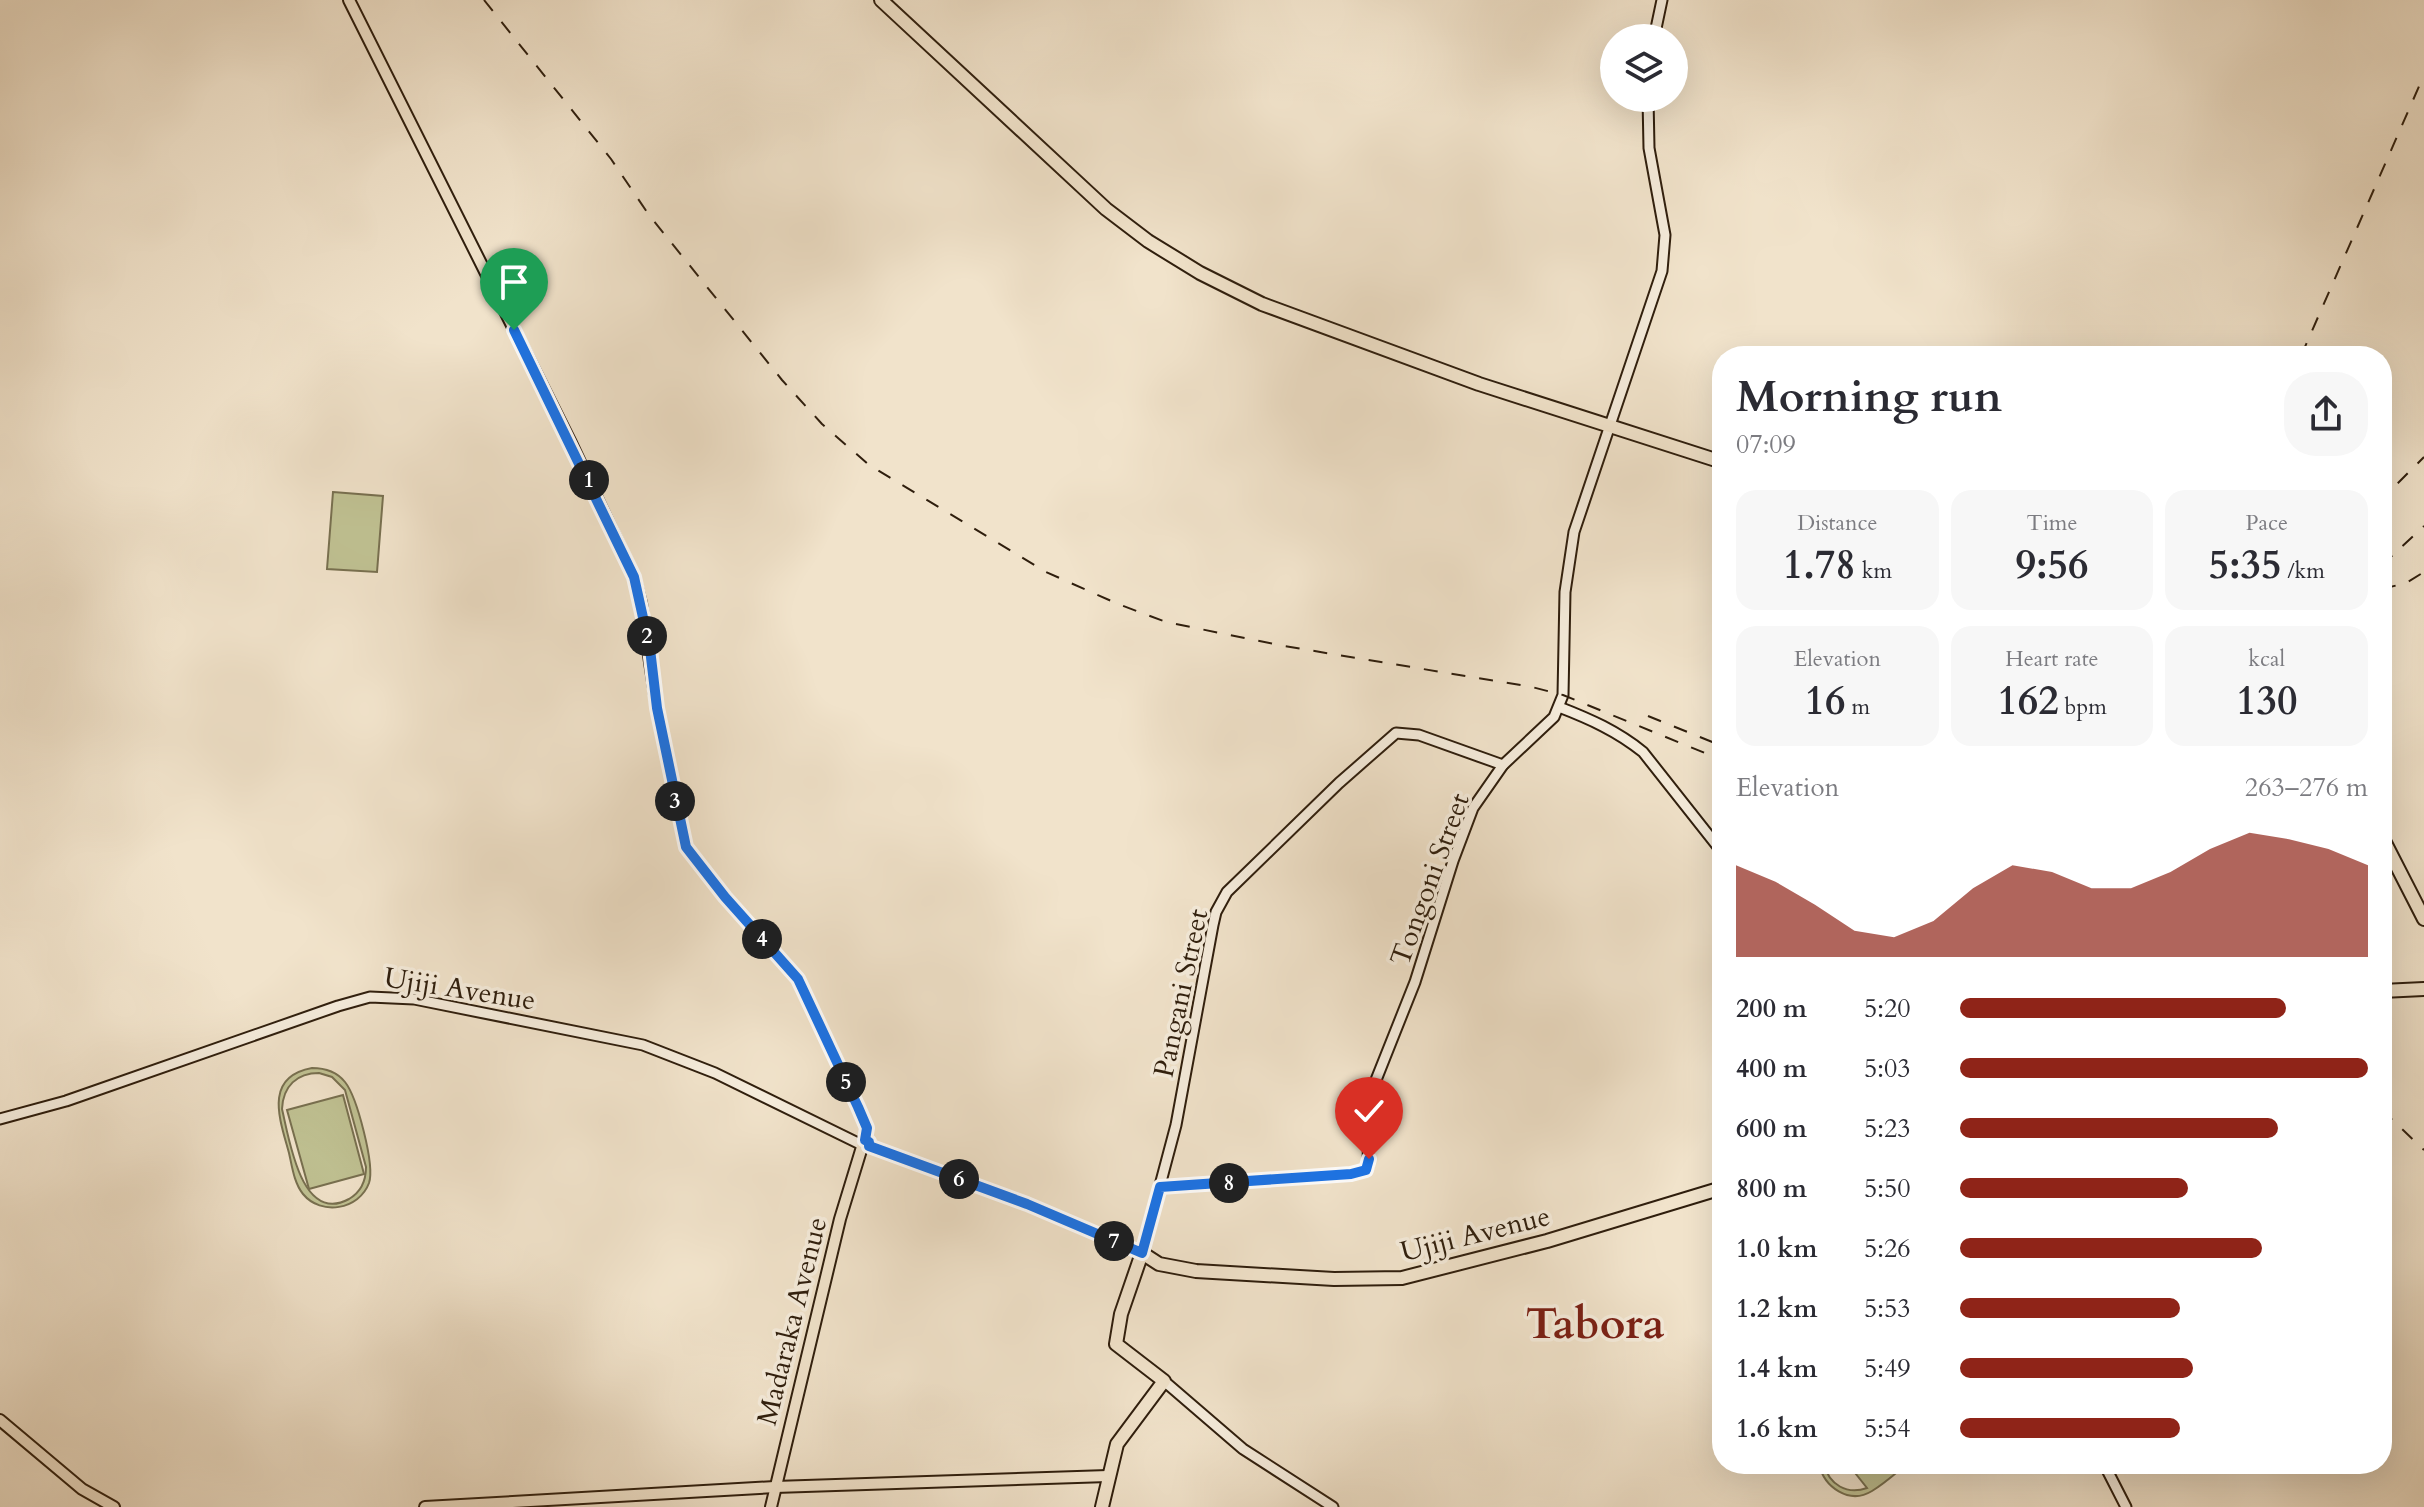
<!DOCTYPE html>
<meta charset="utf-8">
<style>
:root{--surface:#fff;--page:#f7f7f7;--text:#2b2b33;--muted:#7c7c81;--accent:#8f2418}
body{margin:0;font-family:Cardo,serif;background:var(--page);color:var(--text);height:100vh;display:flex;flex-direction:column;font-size:30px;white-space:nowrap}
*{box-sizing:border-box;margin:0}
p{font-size:26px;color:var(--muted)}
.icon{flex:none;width:44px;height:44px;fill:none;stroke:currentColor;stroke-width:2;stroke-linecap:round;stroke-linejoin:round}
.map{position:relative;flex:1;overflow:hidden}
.drawer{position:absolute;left:1712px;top:346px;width:680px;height:1128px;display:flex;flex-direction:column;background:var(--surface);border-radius:32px;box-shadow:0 8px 32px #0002}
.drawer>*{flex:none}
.tools{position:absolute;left:1600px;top:24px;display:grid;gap:16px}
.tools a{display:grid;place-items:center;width:88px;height:88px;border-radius:50%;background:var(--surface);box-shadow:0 8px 32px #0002;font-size:40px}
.pin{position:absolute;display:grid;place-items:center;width:68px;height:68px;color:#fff;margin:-82px -34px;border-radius:50% 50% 50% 0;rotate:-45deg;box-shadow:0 0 8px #0007}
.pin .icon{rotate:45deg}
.km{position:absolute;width:40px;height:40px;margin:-20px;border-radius:50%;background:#222;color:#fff;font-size:22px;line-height:40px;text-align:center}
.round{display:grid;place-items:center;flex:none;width:84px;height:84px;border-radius:32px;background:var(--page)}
.head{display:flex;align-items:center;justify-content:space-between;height:136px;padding:0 24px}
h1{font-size:44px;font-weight:800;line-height:60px}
.figures{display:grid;grid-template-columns:repeat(3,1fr);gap:12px;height:136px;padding:8px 24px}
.figures div{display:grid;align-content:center;border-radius:20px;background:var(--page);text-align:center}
.figures b{font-size:40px;font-weight:800}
.figures small{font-size:22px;font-weight:400}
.figures p{font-size:22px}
.chart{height:224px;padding:16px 24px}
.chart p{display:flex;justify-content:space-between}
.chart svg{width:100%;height:144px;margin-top:8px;fill:var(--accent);opacity:.7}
ul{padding:0 24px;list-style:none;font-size:26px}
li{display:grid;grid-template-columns:128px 96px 1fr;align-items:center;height:60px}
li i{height:20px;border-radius:10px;background:var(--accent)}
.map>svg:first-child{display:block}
</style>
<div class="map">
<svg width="2424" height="1507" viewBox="0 0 2424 1507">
<rect width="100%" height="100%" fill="#f1e3cb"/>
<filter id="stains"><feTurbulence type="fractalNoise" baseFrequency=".0025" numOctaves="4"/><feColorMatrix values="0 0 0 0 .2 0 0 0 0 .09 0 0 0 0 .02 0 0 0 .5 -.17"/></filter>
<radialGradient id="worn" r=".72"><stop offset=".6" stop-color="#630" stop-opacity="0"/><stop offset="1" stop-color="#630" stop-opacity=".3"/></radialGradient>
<g fill="#c0c293" stroke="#787050" stroke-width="2" fill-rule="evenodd">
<path d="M333 492 383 496 377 572 327 569Z"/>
<path d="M312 1068C325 1068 337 1072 345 1082 357 1097 375 1165 369 1183 359 1210 321 1216 303 1194 294 1183 292 1166 289 1153 280 1120 263 1077 312 1068ZM319 1073 332 1077 345 1090 366 1167C366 1181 361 1192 349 1199 301 1225 289 1138 282 1109 283 1086 297 1073 319 1073Z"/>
<path d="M343 1095 364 1174 309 1189 287 1110Z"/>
<path d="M1819 1464H1824C1829 1485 1847 1495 1867 1488L1848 1464H1907C1896 1473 1884 1484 1872 1491 1849 1505 1824 1487 1819 1464Z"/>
</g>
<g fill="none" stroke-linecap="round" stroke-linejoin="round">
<defs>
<g id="secondary">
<path d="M1654 38 1662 0"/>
<path d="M1559 707C1590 719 1617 731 1643 752L1722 852"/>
<path d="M0 1119 66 1101 338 1006 370 997 414 999 643 1045 715 1073 860 1144"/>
<path d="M869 1146 1027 1204 1142 1253 1176 1125 1213 925 1216 912 1227 892 1339 783 1396 733 1419 735 1503 765"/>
<path d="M1160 1187 1351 1174 1366 1170 1368 1166 1369 1116 1376 1080 1415 982 1453 861 1473 808 1503 765 1554 717 1563 695 1565 592 1574 532 1662 271 1665 235 1649 148 1648 98"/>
<path d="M1164 1381 1243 1449 1333 1507"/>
<path d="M2104 1464 2126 1507"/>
</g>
<g id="primary">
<path d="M349 0 571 443 634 577 641 603 657 708 686 847 725 897 798 979 858 1107 867 1128 865 1140"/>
<path d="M0 1420 82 1489 114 1507"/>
<path d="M425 1507 775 1487 1108 1476"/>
<path d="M771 1507 840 1219 862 1147"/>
</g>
<g id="highway">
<path d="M881 0 1106 209 1148 241 1200 273 1262 304 1479 384 1722 462"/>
<path d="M2382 837 2424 919"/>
<path d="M2382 991 2424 989"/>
<path d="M1102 1507 1117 1444 1164 1381 1116 1344 1121 1314 1142 1253 1159 1264 1196 1271 1334 1279 1402 1278 1547 1241 1722 1188"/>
</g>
</defs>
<use href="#secondary" stroke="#2f1e0d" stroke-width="13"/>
<use href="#primary" stroke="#2f1e0d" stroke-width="14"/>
<use href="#highway" stroke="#2f1e0d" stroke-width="16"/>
<use href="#secondary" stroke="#f6eddd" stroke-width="9"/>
<use href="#primary" stroke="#f1e3cb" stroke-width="10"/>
<use href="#highway" stroke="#f1e3cb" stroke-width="12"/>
<g stroke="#2f1e0d" stroke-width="2" stroke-dasharray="14 14" stroke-linecap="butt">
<path d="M484 0 611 159 649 215 782 380 822 424 869 465 1046 572 1118 604 1166 622 1284 646 1532 687 1563 695 1722 760"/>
<path d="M2301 356 2424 75"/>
<path d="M2382 506 2390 491 2424 457"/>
<path d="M2382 565 2424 526"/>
<path d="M2382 589 2406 583 2424 572"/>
<path d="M1648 716 1722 746"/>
<path d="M2382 1110 2424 1150"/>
</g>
</g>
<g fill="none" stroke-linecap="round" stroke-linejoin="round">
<defs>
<path id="route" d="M514 330 634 577 650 649 657 708 686 847 725 897 798 979 858 1107 867 1128 865 1140 869 1142V1146L1027 1204 1142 1253 1160 1187 1351 1174 1366 1170 1369 1159"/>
</defs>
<use href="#route" stroke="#fff" stroke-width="16"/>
<use href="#route" stroke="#1a73e8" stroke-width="10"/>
</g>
<g text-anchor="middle" stroke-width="7" stroke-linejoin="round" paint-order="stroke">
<g font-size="28" fill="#2f1e0d" stroke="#f6eddd">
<text transform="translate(1429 879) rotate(-70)" y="10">Tongoni Street</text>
<text transform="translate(460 988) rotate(9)" y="10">Ujiji Avenue</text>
<text transform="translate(1180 993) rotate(-78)" y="10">Pangani Street</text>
<text transform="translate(1475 1233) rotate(-14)" y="10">Ujiji Avenue</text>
<text transform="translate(791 1321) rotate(-76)" y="10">Madaraka Avenue</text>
</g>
<g font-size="44" font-weight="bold" fill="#7a1f14" stroke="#f6eddd">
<text x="1595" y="1338">Tabora</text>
</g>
</g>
<rect width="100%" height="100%" filter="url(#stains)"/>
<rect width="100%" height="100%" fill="url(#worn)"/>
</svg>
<div class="tools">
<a><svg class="icon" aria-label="layers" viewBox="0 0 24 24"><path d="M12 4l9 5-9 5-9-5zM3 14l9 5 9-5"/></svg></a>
</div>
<div class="pin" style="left:514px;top:330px;background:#1e9e55"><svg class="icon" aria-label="arrive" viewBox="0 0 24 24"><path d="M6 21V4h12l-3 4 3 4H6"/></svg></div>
<div class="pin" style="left:1369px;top:1159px;background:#d93025"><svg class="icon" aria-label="check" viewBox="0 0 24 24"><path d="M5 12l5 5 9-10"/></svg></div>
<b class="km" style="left:589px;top:480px">1</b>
<b class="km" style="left:647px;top:636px">2</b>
<b class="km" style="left:675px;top:801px">3</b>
<b class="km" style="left:762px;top:939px">4</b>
<b class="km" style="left:846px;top:1082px">5</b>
<b class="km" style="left:959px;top:1179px">6</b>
<b class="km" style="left:1114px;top:1241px">7</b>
<b class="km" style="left:1229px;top:1183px">8</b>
<section class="drawer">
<div class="head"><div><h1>Morning run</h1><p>07:09</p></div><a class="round"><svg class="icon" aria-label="share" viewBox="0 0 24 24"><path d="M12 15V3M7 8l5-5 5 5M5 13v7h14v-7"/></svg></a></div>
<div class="figures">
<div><p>Distance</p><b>1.78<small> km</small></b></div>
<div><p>Time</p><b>9:56</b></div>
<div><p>Pace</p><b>5:35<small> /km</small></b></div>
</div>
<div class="figures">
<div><p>Elevation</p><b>16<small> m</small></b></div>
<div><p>Heart rate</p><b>162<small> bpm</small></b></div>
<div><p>kcal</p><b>130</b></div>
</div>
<div class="chart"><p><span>Elevation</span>263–276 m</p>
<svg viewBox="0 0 160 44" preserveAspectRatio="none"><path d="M0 44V16L10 21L20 28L30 36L40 38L50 33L60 23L70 16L80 18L90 23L100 23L110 18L120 11L130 6L140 8L150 11L160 16V44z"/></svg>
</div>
<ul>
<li><b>200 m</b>5:20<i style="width:80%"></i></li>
<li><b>400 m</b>5:03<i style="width:100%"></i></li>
<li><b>600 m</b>5:23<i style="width:78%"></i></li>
<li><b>800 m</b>5:50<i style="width:56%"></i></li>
<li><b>1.0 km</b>5:26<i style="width:74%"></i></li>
<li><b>1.2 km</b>5:53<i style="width:54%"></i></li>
<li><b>1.4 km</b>5:49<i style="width:57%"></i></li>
<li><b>1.6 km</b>5:54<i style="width:54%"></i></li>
</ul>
</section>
</div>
